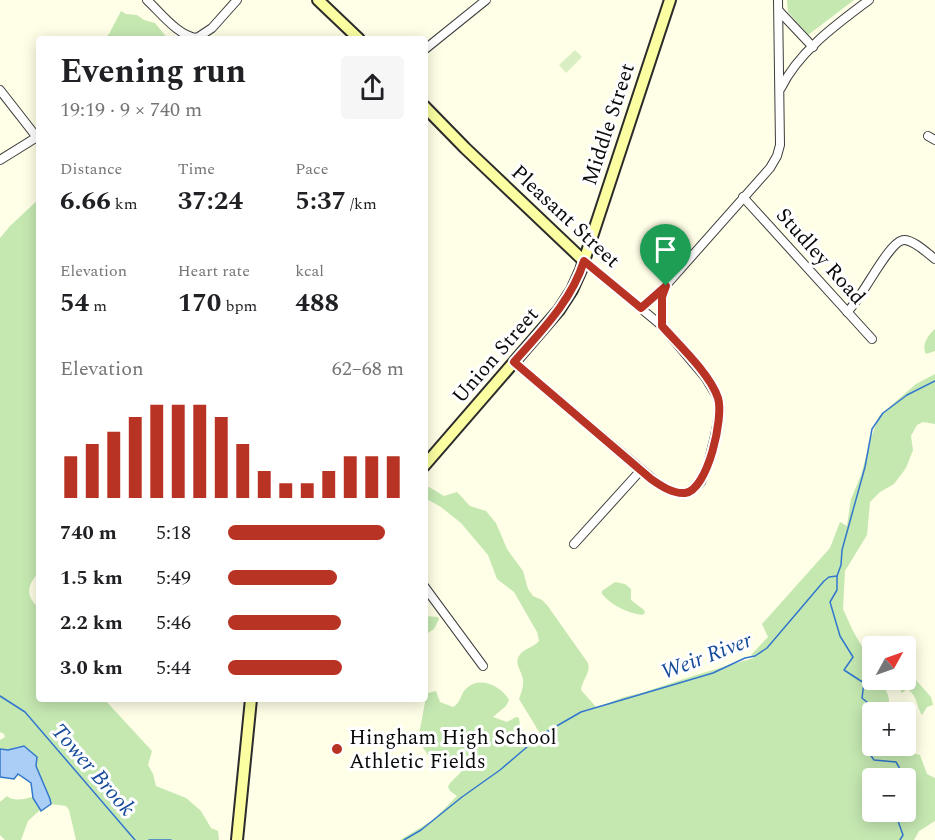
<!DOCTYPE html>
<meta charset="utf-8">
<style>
:root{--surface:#fff;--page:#f6f6f6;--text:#202124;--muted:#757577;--accent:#b83323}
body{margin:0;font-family:Spectral,serif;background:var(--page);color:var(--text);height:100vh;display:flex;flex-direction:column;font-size:22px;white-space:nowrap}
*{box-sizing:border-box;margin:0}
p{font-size:20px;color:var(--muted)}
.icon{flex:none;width:33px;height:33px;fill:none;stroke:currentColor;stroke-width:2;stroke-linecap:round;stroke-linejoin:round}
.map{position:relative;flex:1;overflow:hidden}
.sheet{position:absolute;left:36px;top:36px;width:392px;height:666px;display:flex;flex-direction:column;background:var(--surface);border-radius:6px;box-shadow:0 3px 15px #0003}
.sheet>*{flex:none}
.needle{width:39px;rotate:50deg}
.buttons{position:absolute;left:862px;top:636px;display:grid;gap:12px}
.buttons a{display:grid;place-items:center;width:54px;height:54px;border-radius:6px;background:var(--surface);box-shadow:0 3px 15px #0003;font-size:30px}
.pin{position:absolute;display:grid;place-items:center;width:51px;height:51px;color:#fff;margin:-62px -26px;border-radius:50% 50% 50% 0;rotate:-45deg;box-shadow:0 0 6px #0007}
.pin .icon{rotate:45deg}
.round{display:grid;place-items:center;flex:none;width:63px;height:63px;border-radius:6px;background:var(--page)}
.summary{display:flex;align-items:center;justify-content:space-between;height:102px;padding:0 24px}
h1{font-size:33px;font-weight:700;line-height:45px}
.metrics{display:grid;grid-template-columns:repeat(3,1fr);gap:9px;height:102px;padding:6px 24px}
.metrics div{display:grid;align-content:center}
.metrics b{font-size:26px;font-weight:700}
.metrics small{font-size:16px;font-weight:400}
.metrics p{font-size:16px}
.chart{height:168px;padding:12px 24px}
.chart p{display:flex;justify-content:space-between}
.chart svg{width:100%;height:108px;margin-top:6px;stroke:var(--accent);stroke-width:6}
ul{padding:0 24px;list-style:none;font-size:20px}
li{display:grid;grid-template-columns:96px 72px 1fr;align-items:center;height:45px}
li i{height:15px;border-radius:8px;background:var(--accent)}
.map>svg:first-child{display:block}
</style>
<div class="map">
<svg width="935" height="840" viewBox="0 0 935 840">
<rect width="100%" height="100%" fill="#fffee6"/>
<g fill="#c5e8b1" fill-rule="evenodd">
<path d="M787 0H854L808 35 788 12Z"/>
<path d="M121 11 126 14 137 15 144 20 155 23 168 39H104L109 34Z"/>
<path d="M39 199V572C27 585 25 596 39 608V699H104L152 751 148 765 153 774 156 786 186 798 201 811 211 828 218 831 219 840H76L69 810 66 806 51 804 36 766 35 760 17 747 8 750 0 749V740L5 737 4 734 0 732V238L10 226Z"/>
<path d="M935 329V351L926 354C921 345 928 335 935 329Z"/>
<path d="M935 374V424L923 422 917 425 911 436 913 450 906 468 894 484 880 492 870 502 867 535 845 571 843 609 853 631 871 662 873 680H878C888 691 891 698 888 712H873V746H897L905 751 920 755 927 774 935 778V821L919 831 914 840H400L433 820 457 796 450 791 448 787 450 783 461 772 460 764 453 760 435 766 418 740 426 697 428 693 436 691 440 702 453 707C460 703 460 697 464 691 477 674 501 685 509 700L506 706 493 717 507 722 516 717 519 718 520 726 529 739 532 740 541 735 519 699C521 693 524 687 523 680 522 671 514 664 519 656 524 648 533 648 539 641L537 632 514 592 497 579 488 555 461 523 441 507 425 498V487H429L444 496 457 492 470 506 486 511 496 523 507 549 523 571 528 589 533 596 542 600 547 605 588 663C591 673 582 680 581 690L596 707 580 714 624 697 641 693 696 675 754 658 751 655 768 637 762 624 830 548 840 522 847 526 851 499 861 475 871 438 879 416 916 384ZM873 778H906V812H873Z"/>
<path d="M615 582 625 584 631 589V600L644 610 645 613 642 615C628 613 611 605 602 594V591Z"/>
<path d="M424 616 438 617 439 619 434 629 425 635Z"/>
<path d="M906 669 931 697 933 705 927 707 922 715C916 706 918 696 907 689L902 693 895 680H906Z"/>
<path d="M7 796C14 802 24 799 32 797L40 810 28 821 21 840H5L0 835V802Z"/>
</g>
<path fill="#d9efc3" d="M575 50 582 57 566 73 559 65Z"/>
<path fill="#abcef6" stroke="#3277cd" stroke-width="1.5" d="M24 746 37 757 36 766 50 799 51 804 41 811 33 798 31 783 18 774 14 779 0 777V749L8 750Z"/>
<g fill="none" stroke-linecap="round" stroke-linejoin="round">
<g stroke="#3277cd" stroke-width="1.5">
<path d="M837 576V590L830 602 840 636 853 657 844 670 864 683 862 698 873 707V712"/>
<path d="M0 696 25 712 135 840"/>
<path d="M872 714C865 727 864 748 874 760L896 762 899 767V778"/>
<path d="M906 789 914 797 906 810"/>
<path d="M149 840H171"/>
<path d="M404 840 421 830 462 797 500 770 541 735 581 712 713 673 745 658 755 656 767 648 824 581 829 577 837 576 841 565 842 550 865 467 872 429 883 413 907 395 935 381"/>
<path d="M900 840 903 835 898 821 905 812"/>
</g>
<defs>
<g id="street">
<path d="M147 0C161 13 178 36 197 38L212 28 237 0"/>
<path d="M779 11 813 47"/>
<path d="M424 50 486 0"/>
<path d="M781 88C799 51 837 24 869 0"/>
<path d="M0 90 39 140"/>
<path d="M928 136 935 140"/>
<path d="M0 160 37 137"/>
<path d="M743 197 872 339"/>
<path d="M641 308 660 292 770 168 777 156 780 145 778 0"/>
<path d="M847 312C862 299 889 240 904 240 914 240 927 253 935 259"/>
<path d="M662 326V297L664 289"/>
<path d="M514 362 661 486 674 492 686 493 697 486 701 482 707 468 715 436 720 410 719 400 705 377 662 326 584 261"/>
<path d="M574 544 641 470"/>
<path d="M424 586 483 666"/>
</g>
<g id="secondary">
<path d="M318 0 359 39"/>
<path d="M424 106 465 148 584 261"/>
<path d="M424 466 559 310 572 290 581 270 670 0"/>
<path d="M237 840 251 699"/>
</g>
</defs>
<use href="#street" stroke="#3d3d3d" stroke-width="10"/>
<use href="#secondary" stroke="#2c2c2c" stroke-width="14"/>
<use href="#street" stroke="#fff" stroke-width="8"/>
<use href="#secondary" stroke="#fbffa1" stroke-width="10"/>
</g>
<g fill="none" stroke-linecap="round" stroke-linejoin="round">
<defs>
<path id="route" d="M584 261 641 308 666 286 662 297V326C679 345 710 374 718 398 724 417 708 490 685 493 673 494 661 486 651 479L514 362C541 331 571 302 584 261Z"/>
</defs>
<use href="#route" stroke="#fff" stroke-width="12"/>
<use href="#route" stroke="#b83323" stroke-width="8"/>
</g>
<circle fill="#b83323" stroke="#fff" stroke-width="2" cx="337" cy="749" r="6"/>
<g text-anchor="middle" stroke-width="6" stroke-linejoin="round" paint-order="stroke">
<g font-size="21" fill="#0a0a0a" stroke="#fff">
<text transform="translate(608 124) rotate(-72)" y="7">Middle Street</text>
<text transform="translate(566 216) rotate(43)" y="7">Pleasant Street</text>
<text transform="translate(821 256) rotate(48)" y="7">Studley Road</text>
<text transform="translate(495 355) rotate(-49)" y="7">Union Street</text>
</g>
<g font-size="21" fill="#0a0a0a" stroke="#fff" text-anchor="start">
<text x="349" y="744">Hingham High School<tspan x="349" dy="24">Athletic Fields</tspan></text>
</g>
<g font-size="22" font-style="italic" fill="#154b99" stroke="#fff">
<text transform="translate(706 655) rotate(-21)" y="8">Weir River</text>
<text transform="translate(94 769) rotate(49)" y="8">Tower Brook</text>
</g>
</g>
</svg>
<div class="buttons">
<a><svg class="needle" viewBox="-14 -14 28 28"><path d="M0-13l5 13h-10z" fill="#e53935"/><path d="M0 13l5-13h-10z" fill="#757577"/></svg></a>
<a>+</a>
<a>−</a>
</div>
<div class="pin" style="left:666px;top:286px;background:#1e9e55"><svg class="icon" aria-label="arrive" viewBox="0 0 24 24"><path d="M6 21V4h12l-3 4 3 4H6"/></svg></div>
<section class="sheet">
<div class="summary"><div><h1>Evening run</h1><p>19:19 · 9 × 740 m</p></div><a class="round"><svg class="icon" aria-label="share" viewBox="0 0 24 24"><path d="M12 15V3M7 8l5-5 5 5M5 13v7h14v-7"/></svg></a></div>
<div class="metrics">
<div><p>Distance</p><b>6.66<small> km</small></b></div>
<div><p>Time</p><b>37:24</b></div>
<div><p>Pace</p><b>5:37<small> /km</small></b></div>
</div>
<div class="metrics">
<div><p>Elevation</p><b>54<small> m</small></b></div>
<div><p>Heart rate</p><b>170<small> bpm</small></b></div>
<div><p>kcal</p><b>488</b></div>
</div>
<div class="chart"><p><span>Elevation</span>62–68 m</p>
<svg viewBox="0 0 160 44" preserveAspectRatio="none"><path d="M5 44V27M15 44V22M25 44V17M35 44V11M45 44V6M55 44V6M65 44V6M75 44V11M85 44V22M95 44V33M105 44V38M115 44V38M125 44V33M135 44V27M145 44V27M155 44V27"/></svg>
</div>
<ul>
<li><b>740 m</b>5:18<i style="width:89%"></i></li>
<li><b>1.5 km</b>5:49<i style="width:62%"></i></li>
<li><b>2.2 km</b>5:46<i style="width:64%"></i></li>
<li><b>3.0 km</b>5:44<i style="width:65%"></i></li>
</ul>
</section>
</div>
